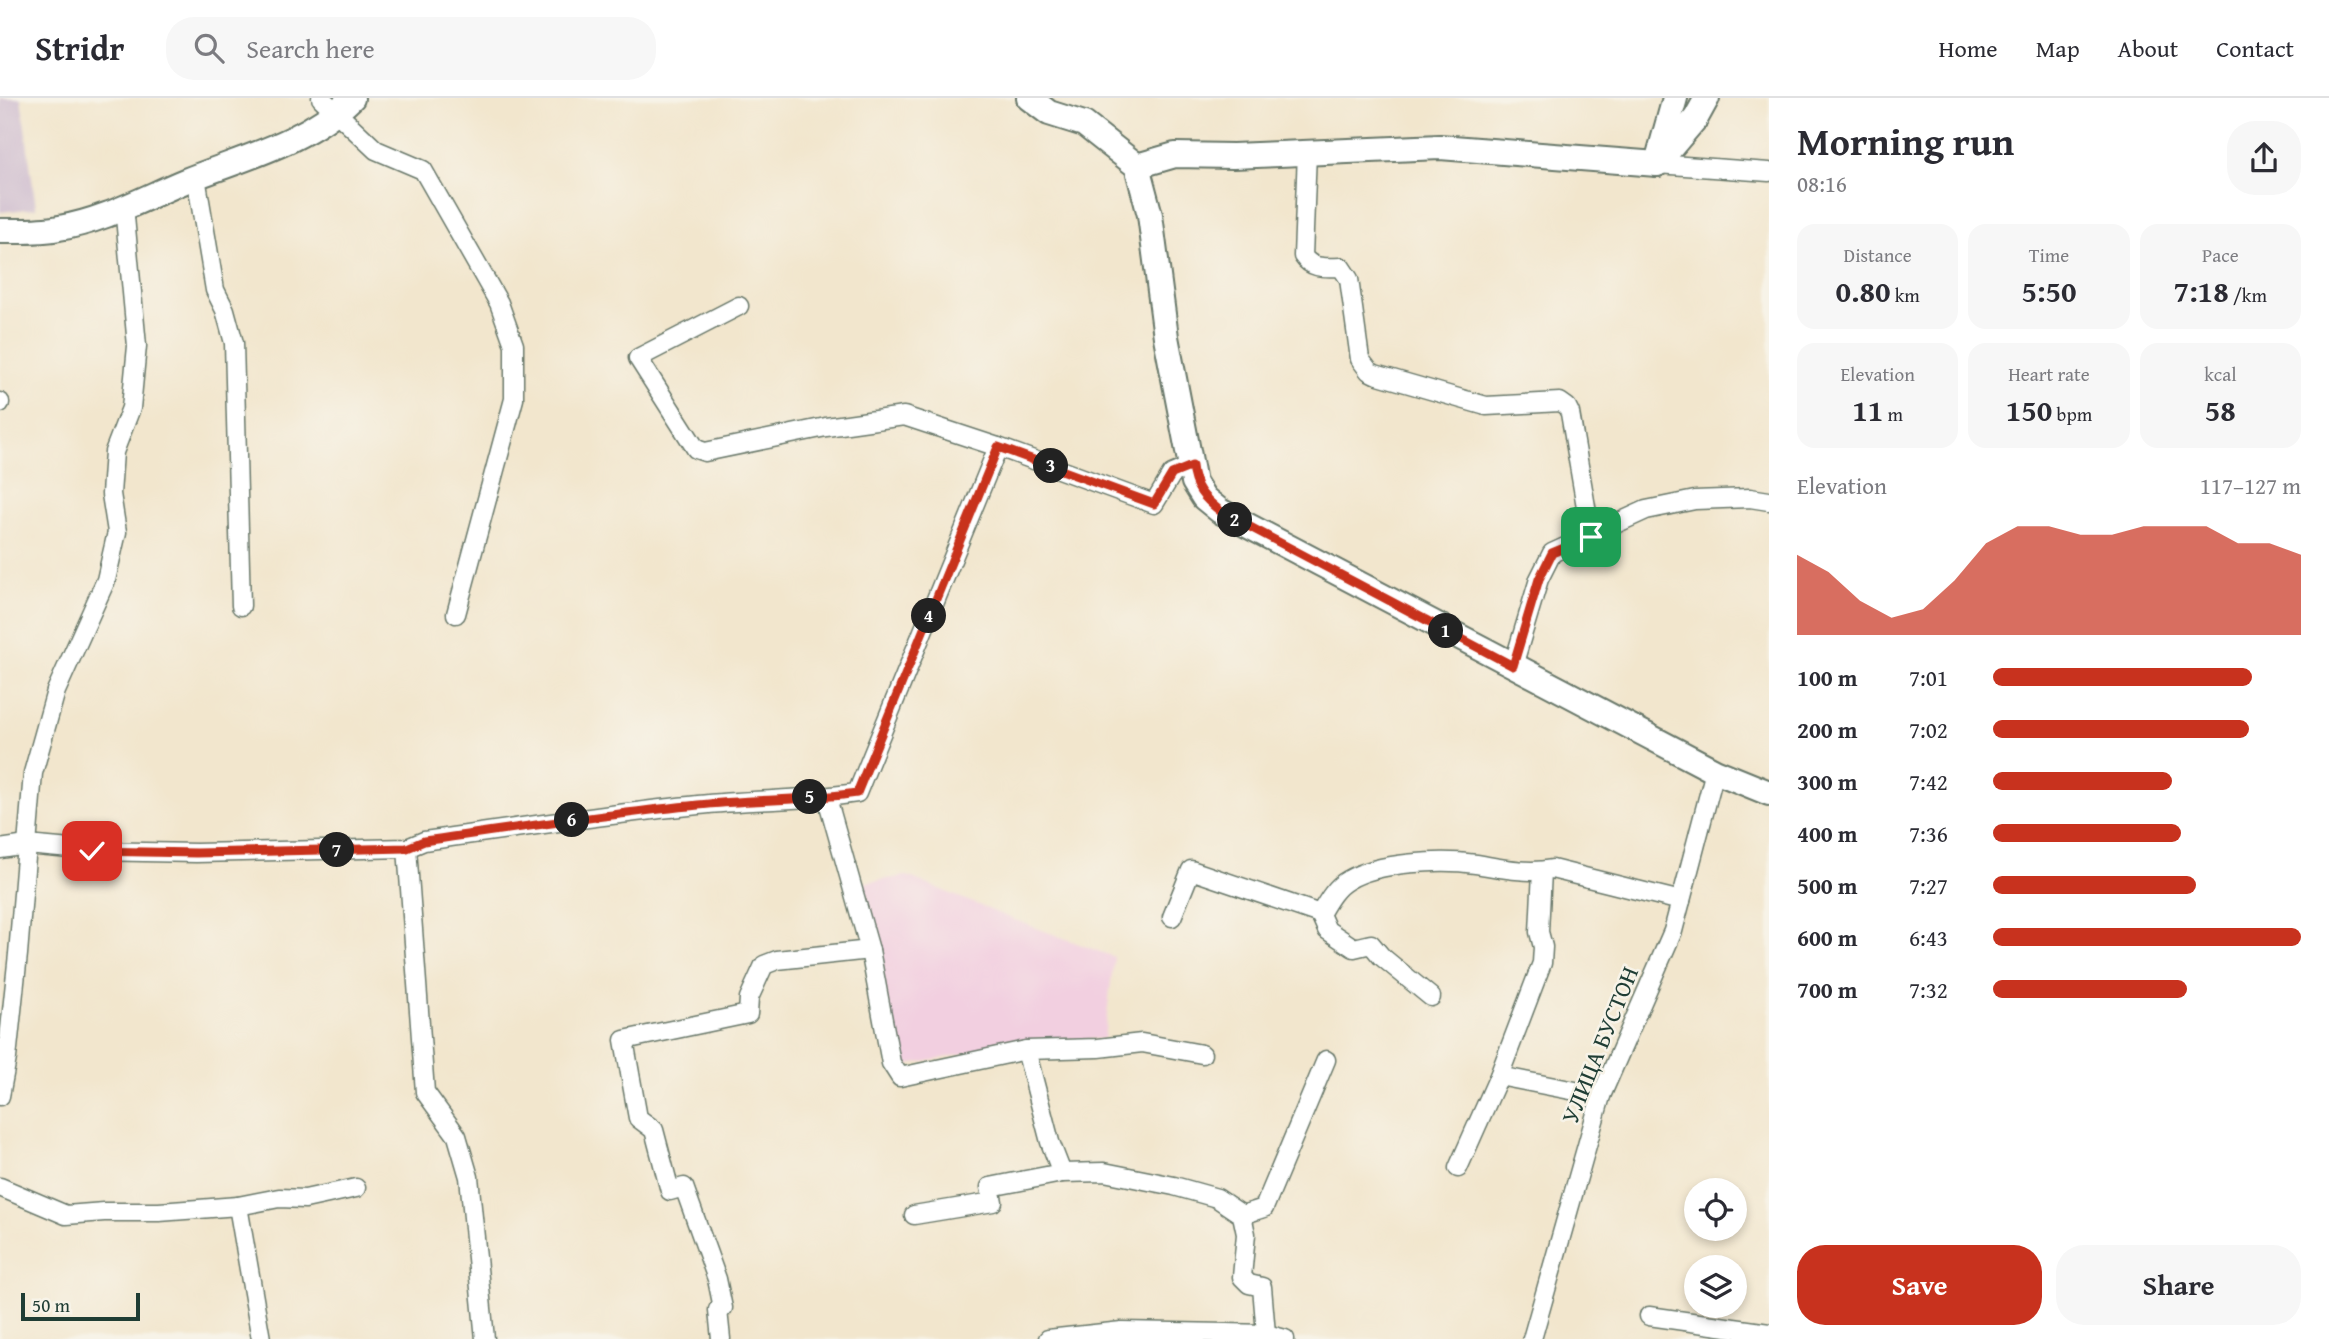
<!DOCTYPE html>
<meta charset="utf-8">
<style>
:root{--surface:#fff;--page:#f7f7f7;--text:#2b2b33;--muted:#7c7c81;--line:#e1e1e2;--accent:#c8321e}
body{margin:0;font-family:"Gentium Book Plus",serif;background:var(--page);color:var(--text);height:100vh;display:flex;flex-direction:column;font-size:26px;white-space:nowrap}
*{box-sizing:border-box;margin:0}
p{font-size:23px;color:var(--muted)}
.icon{flex:none;width:38px;height:38px;fill:none;stroke:currentColor;stroke-width:2;stroke-linecap:round;stroke-linejoin:round}
.map{position:relative;flex:1;overflow:hidden}
.sheet{display:flex;flex-direction:column;background:var(--surface);width:560px}
.sheet>*{flex:none}
.tools{position:absolute;left:1684px;top:1080px;display:grid;gap:14px}
.tools a{display:grid;place-items:center;width:63px;height:63px;border-radius:50%;background:var(--surface);box-shadow:0 4px 10px #0003;font-size:35px}
.scale{position:absolute;left:21px;bottom:18px;width:119px;box-sizing:border-box;padding-left:7px;border:4px solid #1f3d34;border-top:0;font-size:19px;line-height:24px;white-space:nowrap;color:#1f3d34;-webkit-text-stroke:5px #f7f3e8;paint-order:stroke}
.pin{position:absolute;display:grid;place-items:center;width:60px;height:60px;color:#fff;margin:-30px;border-radius:14px;box-shadow:0 4px 10px #0006}
.km{position:absolute;width:35px;height:35px;margin:-18px;border-radius:50%;background:#222;color:#fff;font-size:19px;line-height:35px;text-align:center}
.round{display:grid;place-items:center;flex:none;width:74px;height:74px;border-radius:28px;background:var(--page)}
.overview{display:flex;align-items:center;justify-content:space-between;height:119px;padding:0 28px}
h1{font-size:38px;font-weight:600;line-height:52px}
.figures{display:grid;grid-template-columns:repeat(3,1fr);gap:10px;height:119px;padding:7px 28px}
.figures div{display:grid;align-content:center;border-radius:18px;background:var(--page);text-align:center}
.figures b{font-size:30px;font-weight:600}
.figures small{font-size:19px;font-weight:400}
.figures p{font-size:19px}
.chart{height:196px;padding:14px 28px}
.chart p{display:flex;justify-content:space-between}
.chart svg{width:100%;height:126px;margin-top:7px;fill:var(--accent);opacity:.7}
.button{display:flex;gap:14px;margin-top:auto;padding:14px 28px}
.button a{flex:1;height:80px;border-radius:28px;background:var(--accent);color:#fff;font-size:28px;font-weight:600;line-height:80px;text-align:center}
.button a+a{background:var(--page);color:var(--text)}
ul{padding:0 28px;list-style:none;font-size:23px}
li{display:grid;grid-template-columns:112px 84px 1fr;align-items:center;height:52px}
li i{height:18px;border-radius:9px;background:var(--accent)}
header{display:flex;align-items:center;gap:42px;box-sizing:border-box;height:98px;padding:0 35px;background:var(--surface);border-bottom:2px solid var(--line)}
header strong{font-size:33px}
nav{display:flex;gap:38px;margin-inline-start:auto;font-size:24px}
.search{width:490px;height:63px;background:var(--page);display:flex;align-items:center;gap:18px;box-sizing:border-box;padding:0 24px;border-radius:28px;color:var(--muted);font-size:26px}
main{display:flex;flex:1;min-height:0}
.map>svg:first-child{display:block}
</style>
<header>
<strong>Stridr</strong>
<div class="search"><svg class="icon" aria-label="search" viewBox="0 0 24 24"><circle cx="10" cy="10" r="6"/><path d="M15 15l6 6"/></svg>Search here</div>
<nav><a>Home</a><a>Map</a><a>About</a><a>Contact</a></nav>
</header>
<main>
<div class="map">
<svg width="1769" height="1241" viewBox="0 0 1769 1241">
<rect width="100%" height="100%" fill="#f7f3e8"/>
<filter id="ink" filterUnits="userSpaceOnUse"><feTurbulence type="fractalNoise" baseFrequency=".0143" numOctaves="2"/><feDisplacementMap in="SourceGraphic" scale="14" xChannelSelector="R" yChannelSelector="G"/><feConvolveMatrix kernelMatrix="1 2 1 2 8 2 1 2 1" color-interpolation-filters="sRGB"/></filter>
<filter id="wash" filterUnits="userSpaceOnUse"><feTurbulence type="fractalNoise" baseFrequency=".00686" numOctaves="4" result="noise"/><feDisplacementMap in="SourceGraphic" scale="28" xChannelSelector="R" yChannelSelector="G"/><feGaussianBlur stdDeviation="1.57" result="paint"/><feColorMatrix in="noise" values="0 0 0 0 0 0 0 0 0 0 0 0 0 0 0 0 0 1.4 0 .05"/><feComposite in="paint" operator="in"/></filter>
<g filter="url(#wash)">
<rect width="100%" height="100%" fill="#f2e6cd"/>
<path fill="#f2cfe0" d="M907 778 1010 820 1114 859 1104 941H1038L899 969 856 786Z"/>
<path fill="#cfbdcf" d="M0 0H21L36 110 0 114Z"/>
</g>
<g filter="url(#ink)">
<g fill="none" stroke-linecap="round" stroke-linejoin="round">
<defs>
<g id="street">
<path d="M321 0 376 52 423 72 499 205 514 247V301L456 516"/>
<path d="M1307 54 1303 158C1312 172 1327 169 1341 169L1349 181 1360 261 1369 273 1375 276 1486 308 1560 304 1567 309 1570 315 1591 438"/>
<path d="M1657 66 1769 74"/>
<path d="M196 79 215 192 225 212 234 245 241 508"/>
<path d="M739 208 638 260 696 351 705 354 826 329 904 318 998 349 1154 406 1172 376 1191 368"/>
<path d="M0 305V304"/>
<path d="M1513 568 1539 481 1552 455 1646 412 1695 402 1750 400 1769 403"/>
<path d="M827 700 870 852 891 965 900 979 1026 952 1050 1044 1062 1075 1104 1074 1174 1088 1217 1100 1242 1117 1246 1136 1242 1179 1249 1186 1262 1189 1266 1236"/>
<path d="M407 750 425 994 457 1038 469 1079 485 1241"/>
<path d="M0 751 27 747 92 753 196 755 407 750 424 743C515 730 607 716 698 707 751 701 805 703 857 695L998 349"/>
<path d="M1320 816 1327 832 1354 850 1371 846 1381 858 1431 899"/>
<path d="M1172 819 1191 772 1320 816C1327 804 1335 789 1348 782 1378 764 1442 761 1476 766 1501 770 1527 776 1552 771L1681 803"/>
<path d="M1026 952 1098 950 1142 945 1202 956"/>
<path d="M1499 978 1601 998"/>
<path d="M0 998 7 960 18 856 33 675 56 593 106 482 117 434 111 396 114 354 131 310 137 248 124 108"/>
<path d="M1458 1070 1499 978 1542 865 1543 849 1539 834 1542 773"/>
<path d="M0 1089 66 1117 104 1114H159L238 1108 261 1241"/>
<path d="M238 1108 279 1100 305 1101 356 1090"/>
<path d="M914 1117 993 1104 990 1089 1062 1075"/>
<path d="M1242 1117 1264 1110 1326 962"/>
<path d="M1649 1218 1769 1235"/>
<path d="M721 1241 718 1212 723 1210 717 1181 684 1089 670 1093 654 1032 638 1020 624 942 748 916 749 900 764 867 777 862 870 852"/>
<path d="M1048 1241 1122 1233 1225 1235"/>
<path d="M1222 1241 1225 1235 1266 1236 1285 1241"/>
<path d="M1532 1241 1601 998 1673 833 1715 673"/>
</g>
<g id="secondary">
<path d="M1029 0 1049 15 1084 26 1137 68 1150 117 1166 239 1194 384 1204 400 1220 413 1715 673 1769 695"/>
<path d="M1658 61 1675 0"/>
<path d="M1657 66 1696 20 1707 0"/>
<path d="M1137 68 1175 57 1233 58 1440 49 1657 66"/>
<path d="M0 133C19 133 40 134 59 130 103 123 144 100 185 83 242 60 306 45 352 0"/>
</g>
</defs>
<use href="#street" stroke="#69786a" stroke-width="21"/>
<use href="#secondary" stroke="#69786a" stroke-width="28"/>
<use href="#street" stroke="#fff" stroke-width="18"/>
<use href="#secondary" stroke="#fff" stroke-width="24"/>
</g>
</g>
<g fill="none" stroke-linecap="round" stroke-linejoin="round" filter="url(#ink)">
<defs>
<path id="route" d="M92 753 196 755 407 750 424 743C515 730 607 716 698 707 751 701 805 703 857 695L998 349 1154 406 1172 376 1192 368C1194 390 1204 400 1220 413L1513 568 1539 481 1552 455 1591 439"/>
</defs>
<use href="#route" stroke="#fff" stroke-width="14"/>
<use href="#route" stroke="#c8321e" stroke-width="9"/>
</g>
<g text-anchor="middle" stroke-width="5" stroke-linejoin="round" paint-order="stroke">
<g font-size="24" fill="#1f3d34" stroke="#f7f3e8">
<text transform="translate(1600 947) rotate(-68)" y="8">УЛИЦА БУСТОН</text>
</g>
</g>
</svg>
<div class="tools">
<a><svg class="icon" aria-label="locate" viewBox="0 0 24 24"><circle cx="12" cy="12" r="6"/><path d="M12 2v4M12 18v4M2 12h4M18 12h4"/></svg></a>
<a><svg class="icon" aria-label="layers" viewBox="0 0 24 24"><path d="M12 4l9 5-9 5-9-5zM3 14l9 5 9-5"/></svg></a>
</div>
<div class="scale">50 m</div>
<div class="pin" style="left:1591px;top:439px;background:#1e9e55"><svg class="icon" aria-label="arrive" viewBox="0 0 24 24"><path d="M6 21V4h12l-3 4 3 4H6"/></svg></div>
<div class="pin" style="left:92px;top:753px;background:#d93025"><svg class="icon" aria-label="check" viewBox="0 0 24 24"><path d="M5 12l5 5 9-10"/></svg></div>
<b class="km" style="left:1446px;top:533px">1</b>
<b class="km" style="left:1235px;top:422px">2</b>
<b class="km" style="left:1051px;top:368px">3</b>
<b class="km" style="left:929px;top:518px">4</b>
<b class="km" style="left:810px;top:699px">5</b>
<b class="km" style="left:572px;top:722px">6</b>
<b class="km" style="left:337px;top:752px">7</b>
</div>
<section class="sheet">
<div class="overview"><div><h1>Morning run</h1><p>08:16</p></div><a class="round"><svg class="icon" aria-label="share" viewBox="0 0 24 24"><path d="M12 15V3M7 8l5-5 5 5M5 13v7h14v-7"/></svg></a></div>
<div class="figures">
<div><p>Distance</p><b>0.80<small> km</small></b></div>
<div><p>Time</p><b>5:50</b></div>
<div><p>Pace</p><b>7:18<small> /km</small></b></div>
</div>
<div class="figures">
<div><p>Elevation</p><b>11<small> m</small></b></div>
<div><p>Heart rate</p><b>150<small> bpm</small></b></div>
<div><p>kcal</p><b>58</b></div>
</div>
<div class="chart"><p><span>Elevation</span>117–127 m</p>
<svg viewBox="0 0 160 44" preserveAspectRatio="none"><path d="M0 44V16L10 22L20 32L30 38L40 35L50 25L60 12L70 6L80 6L90 9L100 9L110 6L120 6L130 6L140 12L150 12L160 16V44z"/></svg>
</div>
<ul>
<li><b>100 m</b>7:01<i style="width:84%"></i></li>
<li><b>200 m</b>7:02<i style="width:83%"></i></li>
<li><b>300 m</b>7:42<i style="width:58%"></i></li>
<li><b>400 m</b>7:36<i style="width:61%"></i></li>
<li><b>500 m</b>7:27<i style="width:66%"></i></li>
<li><b>600 m</b>6:43<i style="width:100%"></i></li>
<li><b>700 m</b>7:32<i style="width:63%"></i></li>
</ul>
<div class="button"><a>Save</a><a>Share</a></div>
</section>
</main>
